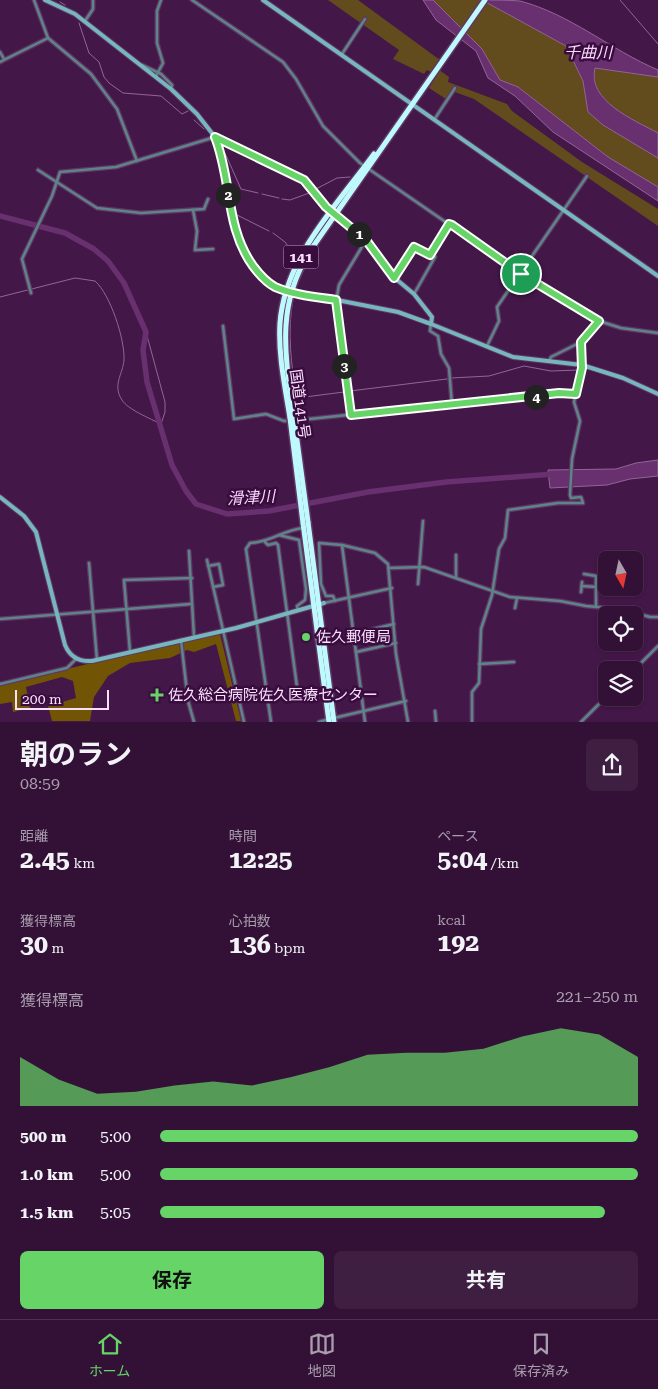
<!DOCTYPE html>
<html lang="ja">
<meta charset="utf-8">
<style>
:root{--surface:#331137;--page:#3e1f42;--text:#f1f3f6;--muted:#a99dad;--line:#4e3152;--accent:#66d467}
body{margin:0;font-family:"Roboto Serif","Noto Sans JP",serif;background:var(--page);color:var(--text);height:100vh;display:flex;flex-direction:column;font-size:19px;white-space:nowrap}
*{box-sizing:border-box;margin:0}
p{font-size:16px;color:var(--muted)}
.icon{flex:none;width:28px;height:28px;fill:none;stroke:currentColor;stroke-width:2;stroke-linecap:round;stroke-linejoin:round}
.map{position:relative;height:722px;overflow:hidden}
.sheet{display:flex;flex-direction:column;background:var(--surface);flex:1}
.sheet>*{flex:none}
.needle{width:32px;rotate:171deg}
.buttons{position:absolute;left:598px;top:551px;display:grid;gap:10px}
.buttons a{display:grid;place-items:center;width:45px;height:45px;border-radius:8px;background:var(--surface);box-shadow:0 1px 4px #0004,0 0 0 1px var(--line);font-size:25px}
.scale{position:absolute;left:15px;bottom:12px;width:94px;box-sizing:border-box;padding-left:5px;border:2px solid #fadffc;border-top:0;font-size:14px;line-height:18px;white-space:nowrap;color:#fadffc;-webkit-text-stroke:4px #390c3e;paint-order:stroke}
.pin{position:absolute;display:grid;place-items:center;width:42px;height:42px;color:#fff;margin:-21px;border:2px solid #fff;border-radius:50%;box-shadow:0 1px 5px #0007}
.km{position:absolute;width:25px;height:25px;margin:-12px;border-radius:50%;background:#222;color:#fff;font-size:14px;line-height:25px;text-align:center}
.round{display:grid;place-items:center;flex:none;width:52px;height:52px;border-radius:8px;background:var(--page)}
.summary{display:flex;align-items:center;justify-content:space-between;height:85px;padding:0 20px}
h1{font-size:28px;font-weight:700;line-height:38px}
.stats{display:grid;grid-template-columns:repeat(3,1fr);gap:8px;height:85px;padding:5px 20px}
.stats div{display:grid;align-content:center}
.stats b{font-size:25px;font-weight:700}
.stats small{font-size:14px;font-weight:400}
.stats p{font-size:14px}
.chart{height:140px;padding:10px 20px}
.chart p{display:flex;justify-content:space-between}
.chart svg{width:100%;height:90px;margin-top:5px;fill:var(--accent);opacity:.7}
.cta{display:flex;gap:10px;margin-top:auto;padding:10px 20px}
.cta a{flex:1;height:58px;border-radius:8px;background:var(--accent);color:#111;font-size:20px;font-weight:700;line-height:58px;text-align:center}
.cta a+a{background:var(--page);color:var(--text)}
ul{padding:0 20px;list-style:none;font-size:16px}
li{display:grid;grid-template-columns:80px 60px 1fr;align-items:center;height:38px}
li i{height:12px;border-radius:6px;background:var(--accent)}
.menu{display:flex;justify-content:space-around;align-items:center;height:70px;border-top:1px solid var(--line);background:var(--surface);font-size:14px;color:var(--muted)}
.menu a{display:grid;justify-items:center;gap:2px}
.menu .active{color:var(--accent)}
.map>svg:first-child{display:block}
</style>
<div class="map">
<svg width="658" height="722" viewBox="0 0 658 722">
<rect width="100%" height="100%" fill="#441749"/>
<g fill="#624c1d">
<path d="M328 0H358L440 60 435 67 449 77 448 82 507 104 512 111 582 162 658 209V226L474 99 452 91 446 99 429 88 437 75 427 70 424 74 393 59 399 50Z"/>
<path d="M433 0H482L566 46 583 81 588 112 603 125 658 158V187L608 157 518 87 500 80 482 49Z"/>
<path d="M595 68 658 77V133C632 120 589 102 595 68Z"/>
</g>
<path fill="#725405" d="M217 633 220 634 241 721H236L216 644 194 652 187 650 170 658 130 663 108 676 94 697 90 721H52L48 706 76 698 73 681 62 677 26 687 30 708 13 712 12 702 0 704V685Z"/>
<g fill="#68306e" stroke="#946499">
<path d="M423 0H433L482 49 500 80 518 87 608 157 658 187V201L553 132 515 96 488 78 476 51 436 20Z"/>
<path d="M482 0C493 0 509 0 520 1 570 14 611 50 658 70V77L595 68C587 101 634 120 658 133V158L603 125 588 112 583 81 566 46Z"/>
<path d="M658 460V476L630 479 607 485 550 488 548 470 616 469 636 463Z"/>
</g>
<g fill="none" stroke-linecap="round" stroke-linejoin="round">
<g stroke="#946499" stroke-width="1">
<path d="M620 0 658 44"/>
<path d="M60 2 65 5"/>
<path d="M79 23 89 53 99 62 104 77 109 83 123 93 161 96 182 114 188 111"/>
<path d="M194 120 204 129"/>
<path d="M225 153 241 189 258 193"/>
<path d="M316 189 337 178 350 177"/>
<path d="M262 194 279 198"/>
<path d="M282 199 290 200 312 192"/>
<path d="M235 214 269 231"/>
<path d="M273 233 285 242 296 257"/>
<path d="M298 283 305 267"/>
<path d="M0 297 75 278 95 281C110 294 125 339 124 360 123 374 112 385 122 400 127 409 151 419 161 424L165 412V402L146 332"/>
<path d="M293 299C287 333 291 364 297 398L344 392"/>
<path d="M451 378 489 376 524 366 551 371 579 370"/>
<path d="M350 391 447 379"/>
</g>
<path stroke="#68306e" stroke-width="5.5" d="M0 216 65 233 94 249 108 261 124 283 146 332 143 350 147 382 172 465 186 491 196 504 227 514 269 511 368 492 446 482 554 474"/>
<defs>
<g id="street">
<path d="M34 0 48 38 91 74 117 109 137 161"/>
<path d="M192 0 283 62 296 79 323 126 360 163 521 274 599 321 621 328 658 333"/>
<path d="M85 21 93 9V0"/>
<path d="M0 52 4 59"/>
<path d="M342 54 365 19"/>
<path d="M0 62 48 38"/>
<path d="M142 65 161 74 172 85 171 89"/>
<path d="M156 76 163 63 157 43V11L161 0"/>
<path d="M434 120 455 88"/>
<path d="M38 170 97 208 141 213 204 209 208 199"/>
<path d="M193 210 197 231 195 250 213 249"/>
<path d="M431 255 449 224"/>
<path d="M394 278 414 247 435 257 414 294"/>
<path d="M31 293 22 259 52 196 60 172 116 167 215 137"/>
<path d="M431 324 430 331 438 336 441 354 449 368 452 405"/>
<path d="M223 326 234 419 266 414 284 421 300 420 556 393 576 394"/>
<path d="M487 346 499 321 497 307 587 176"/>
<path d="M549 361 551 357 581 342"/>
<path d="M351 415 336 302 339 285 366 240"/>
<path d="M279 535 299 540 306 589 305 600 297 606 298 610"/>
<path d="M265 542 268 545 276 543 278 545 297 687"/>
<path d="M342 545 365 722"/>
<path d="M189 551 194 637"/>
<path d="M207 560 244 722"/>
<path d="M89 563 97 660"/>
<path d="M208 566 219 564 223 585 213 587"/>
<path d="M389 568 424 567 510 597 560 601 586 606 621 609 650 617H658"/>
<path d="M584 574 596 576V607"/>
<path d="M456 577V555"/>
<path d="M418 584 423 521"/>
<path d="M582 586 597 587"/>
<path d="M581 592 582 582"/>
<path d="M335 601 333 596H326L321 584 319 543 342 545 375 553 388 564 396 654 408 722"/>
<path d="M324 603 392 588"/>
<path d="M515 608 517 598"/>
<path d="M0 619 191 604"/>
<path d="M353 634 394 624"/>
<path d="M181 640 188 701 194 722"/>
<path d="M130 652 124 580 192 578"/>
<path d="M356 652 396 643"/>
<path d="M479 664 514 662"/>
<path d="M638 666 640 687"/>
<path d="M634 670 658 646"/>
<path d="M0 684 67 668 76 659"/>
<path d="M435 711 436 722"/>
<path d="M334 718 406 701"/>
<path d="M271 722 246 549 250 543C272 542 282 530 304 528"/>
<path d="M319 722 329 719"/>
<path d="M472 722V692L479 683 481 629 492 595 499 549 505 538 508 510 558 503H583L581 497 571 498 570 495 572 459 580 421 574 402 582 368 581 342 599 321"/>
<path d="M581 722 606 697"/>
</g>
<g id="secondary">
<path d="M45 0 75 14 171 89 197 114 215 137 304 180 326 207 366 240 390 274 414 294 432 317 431 324 513 357 582 365 623 378 658 394"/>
<path d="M263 0 658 276"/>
<path d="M215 137 224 164 236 235 246 256 266 280 286 290 398 312 431 324"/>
<path d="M0 497 24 516 36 532 65 645C70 657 79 662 92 661L236 628 324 603"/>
</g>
<g id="highway">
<path d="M290 418C285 387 278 354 280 323 285 257 337 205 374 154"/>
<path d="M294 418C285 355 275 304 312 248L485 0"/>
<path d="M308 522 334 722"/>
<path d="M303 523 329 722"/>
</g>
</defs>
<use href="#street" stroke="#613766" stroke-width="5"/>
<use href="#secondary" stroke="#613766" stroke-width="6"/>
<use href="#highway" stroke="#613766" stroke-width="8"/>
<use href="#street" stroke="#5d8589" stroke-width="2.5"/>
<use href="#secondary" stroke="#76b7bd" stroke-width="4"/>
<use href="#highway" stroke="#bef9fe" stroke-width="5"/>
<defs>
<g id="highway-bridge">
<path d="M290 418 303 523"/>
<path d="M294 418 308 522"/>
</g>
</defs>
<use href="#highway-bridge" stroke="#613766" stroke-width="8" stroke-linecap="butt"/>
<use href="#highway-bridge" stroke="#bef9fe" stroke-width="5"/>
</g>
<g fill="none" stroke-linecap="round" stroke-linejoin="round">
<defs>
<path id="route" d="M215 137 304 180 326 207 366 240 394 278 414 247 430 255 449 224 452 225 521 274 599 321 581 342 582 368 576 394 559 393 351 415 336 300C316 297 294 295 275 287 266 282 259 274 253 266 225 227 232 180 215 137Z"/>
</defs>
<use href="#route" stroke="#fff" stroke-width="10"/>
<use href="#route" stroke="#66d467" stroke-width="6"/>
</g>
<g fill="#66d467" stroke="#390c3e" stroke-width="2">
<circle cx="306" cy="637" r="5"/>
<path d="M154.5 687.5h5v5h5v5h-5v5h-5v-5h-5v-5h5z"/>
</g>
<g text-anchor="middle" stroke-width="5" stroke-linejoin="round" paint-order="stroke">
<rect fill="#390c3e" stroke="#c0a0c3" stroke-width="1" x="283.5" y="245.5" width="35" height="23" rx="4"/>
<g font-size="14" font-weight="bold" fill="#fadffc">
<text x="301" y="262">141</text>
</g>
<g font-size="15" fill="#fadffc" stroke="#390c3e">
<text transform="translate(300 404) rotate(82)" y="5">国道141号</text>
</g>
<g font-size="15" fill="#fadffc" stroke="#390c3e" text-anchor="start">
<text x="316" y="642">佐久郵便局</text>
<text x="168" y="700">佐久総合病院佐久医療センター</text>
</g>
<g font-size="16" font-style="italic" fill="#f8d8fb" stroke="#390c3e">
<text x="588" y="58">千曲川</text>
<text transform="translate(251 497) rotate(-3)" y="6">滑津川</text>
</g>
</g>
</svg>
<div class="buttons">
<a><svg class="needle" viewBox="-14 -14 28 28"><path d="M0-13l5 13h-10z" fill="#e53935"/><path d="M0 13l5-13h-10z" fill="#a99dad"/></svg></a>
<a><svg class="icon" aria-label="locate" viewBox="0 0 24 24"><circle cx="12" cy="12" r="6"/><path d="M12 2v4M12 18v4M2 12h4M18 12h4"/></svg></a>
<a><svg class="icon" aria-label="layers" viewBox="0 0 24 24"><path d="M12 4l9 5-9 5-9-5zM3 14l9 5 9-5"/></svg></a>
</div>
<div class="scale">200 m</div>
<div class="pin" style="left:521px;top:274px;background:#1e9e55"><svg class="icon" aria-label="arrive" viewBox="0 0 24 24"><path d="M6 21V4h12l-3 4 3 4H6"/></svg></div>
<b class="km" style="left:359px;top:234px">1</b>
<b class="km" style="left:228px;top:195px">2</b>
<b class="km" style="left:344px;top:366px">3</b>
<b class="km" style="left:536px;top:397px">4</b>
</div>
<section class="sheet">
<div class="summary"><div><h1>朝のラン</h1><p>08:59</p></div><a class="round"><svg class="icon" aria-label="share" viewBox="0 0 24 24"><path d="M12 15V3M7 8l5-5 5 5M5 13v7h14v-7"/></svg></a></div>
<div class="stats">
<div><p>距離</p><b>2.45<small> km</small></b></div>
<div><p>時間</p><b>12:25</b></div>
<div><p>ペース</p><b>5:04<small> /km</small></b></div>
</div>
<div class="stats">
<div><p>獲得標高</p><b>30<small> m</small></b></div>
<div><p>心拍数</p><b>136<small> bpm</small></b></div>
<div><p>kcal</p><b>192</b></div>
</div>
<div class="chart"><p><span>獲得標高</span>221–250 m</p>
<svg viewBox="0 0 160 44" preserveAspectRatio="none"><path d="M0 44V20L10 31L20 38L30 37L40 34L50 32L60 34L70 30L80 25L90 19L100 18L110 18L120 16L130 10L140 6L150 9L160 20V44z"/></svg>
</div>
<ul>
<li><b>500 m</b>5:00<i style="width:100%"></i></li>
<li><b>1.0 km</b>5:00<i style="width:100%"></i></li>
<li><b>1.5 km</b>5:05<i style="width:93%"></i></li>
</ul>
<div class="cta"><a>保存</a><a>共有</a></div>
</section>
<nav class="menu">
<a class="active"><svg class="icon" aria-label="home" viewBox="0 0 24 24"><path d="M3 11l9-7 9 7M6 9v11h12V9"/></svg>ホーム</a>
<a><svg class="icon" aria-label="map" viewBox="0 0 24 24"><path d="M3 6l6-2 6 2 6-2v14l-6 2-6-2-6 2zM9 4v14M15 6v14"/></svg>地図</a>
<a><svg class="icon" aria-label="saved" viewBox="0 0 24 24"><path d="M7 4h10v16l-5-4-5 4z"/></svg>保存済み</a>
</nav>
